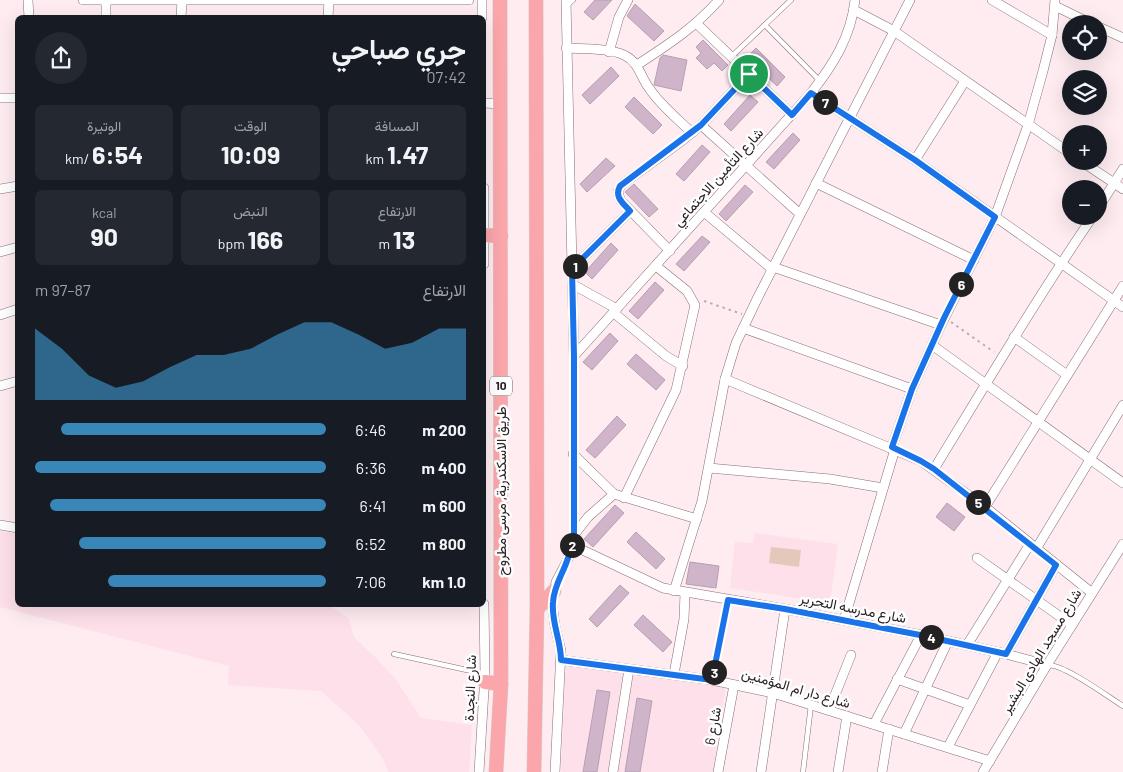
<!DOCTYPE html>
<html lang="ar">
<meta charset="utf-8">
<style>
:root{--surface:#171b24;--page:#242831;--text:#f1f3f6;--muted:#9ea1a6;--accent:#3987b9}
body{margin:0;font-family:Barlow,Vazirmatn,sans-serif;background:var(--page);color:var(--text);direction:rtl;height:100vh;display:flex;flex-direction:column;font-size:19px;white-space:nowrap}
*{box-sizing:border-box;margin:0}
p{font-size:16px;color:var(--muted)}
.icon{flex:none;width:28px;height:28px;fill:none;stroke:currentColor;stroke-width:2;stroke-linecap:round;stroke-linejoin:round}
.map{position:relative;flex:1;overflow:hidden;direction:ltr}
.panel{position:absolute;left:15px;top:15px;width:471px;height:592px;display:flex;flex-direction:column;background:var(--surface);border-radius:8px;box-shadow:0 5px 20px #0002;direction:rtl}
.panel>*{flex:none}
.tools{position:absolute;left:1062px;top:15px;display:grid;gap:10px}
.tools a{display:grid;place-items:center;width:45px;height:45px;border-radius:50%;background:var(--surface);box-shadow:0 5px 20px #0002;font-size:25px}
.pin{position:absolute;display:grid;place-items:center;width:42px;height:42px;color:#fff;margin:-21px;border:2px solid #fff;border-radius:50%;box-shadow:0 1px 5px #0007}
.km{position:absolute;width:25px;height:25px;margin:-12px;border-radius:50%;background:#222;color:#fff;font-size:14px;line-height:25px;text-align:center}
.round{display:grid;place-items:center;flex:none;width:52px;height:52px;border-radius:26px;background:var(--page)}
.headline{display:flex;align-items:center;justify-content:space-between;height:85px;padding:0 20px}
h1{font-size:28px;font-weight:700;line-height:38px}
.figures{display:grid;grid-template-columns:repeat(3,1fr);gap:8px;height:85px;padding:5px 20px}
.figures div{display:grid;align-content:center;border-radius:8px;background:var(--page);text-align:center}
.figures b{font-size:25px;font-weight:700}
.figures small{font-size:14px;font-weight:400}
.figures p{font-size:14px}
.chart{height:140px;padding:10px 20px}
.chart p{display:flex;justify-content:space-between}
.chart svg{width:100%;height:90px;margin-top:5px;fill:var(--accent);opacity:.7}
ul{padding:0 20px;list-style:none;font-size:16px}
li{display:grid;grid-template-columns:80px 60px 1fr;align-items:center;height:38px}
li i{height:12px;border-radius:6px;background:var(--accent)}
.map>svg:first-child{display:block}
</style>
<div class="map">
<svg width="1123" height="772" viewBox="0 0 1123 772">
<rect width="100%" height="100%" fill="#feecf1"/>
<g fill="#fee0ea">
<path d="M0 531 17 534 18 605H329L349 619 354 637 376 658 395 678 421 718 472 725 469 772H389L383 759 360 726 321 691 228 685 229 666 0 607Z"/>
<path d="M755 533 838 544 830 603 730 588 735 542 753 543Z"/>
<path d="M567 666 726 686 713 772H561L565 675Z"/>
</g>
<path fill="#e5c8bc" d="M771 547 801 550 799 567 769 563Z"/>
<g fill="#d0b4ca" stroke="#b5a0b1">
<path d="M595 0H612L593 20 584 12Z"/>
<path d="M635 4 664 31 654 41 627 16Z"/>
<path d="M703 40 728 65 722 71 714 63 707 69 696 58 701 53 696 47Z"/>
<path d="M756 48 785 77 777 86 747 57Z"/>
<path d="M663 55 687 60 681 91 654 85 660 58Z"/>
<path d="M611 67 619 76 590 104 582 95Z"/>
<path d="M750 95 758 102 731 131 724 124Z"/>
<path d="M634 97 662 125 653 134 625 107Z"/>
<path d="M793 133 800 140 774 169 766 162Z"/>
<path d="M702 145 710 152 684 181 676 174Z"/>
<path d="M606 158 615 166 587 192 580 184Z"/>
<path d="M634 184 658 209 649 217 625 192Z"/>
<path d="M745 185 753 192 726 221 719 214Z"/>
<path d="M702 236 710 242 684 271 676 264Z"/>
<path d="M611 243 618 250 592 279 585 272Z"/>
<path d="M655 282 664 290 638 319 629 311Z"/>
<path d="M610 333 618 341 592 370 583 362Z"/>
<path d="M636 354 665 380 656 390 627 364Z"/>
<path d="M617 416 626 425 595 458 586 450Z"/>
<path d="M947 503 965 517 954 531 936 517Z"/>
<path d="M615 505 624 513 593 547 584 539Z"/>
<path d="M636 532 665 559 656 569 627 542Z"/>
<path d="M690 562 719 566 716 588 686 584Z"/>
<path d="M620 585 629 593 597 627 589 619Z"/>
<path d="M643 615 672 642 663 652 634 625Z"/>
<path d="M597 690 610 692 597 772H583Z"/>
<path d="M637 698 652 701 640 772H625Z"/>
</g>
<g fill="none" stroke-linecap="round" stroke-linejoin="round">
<defs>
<g id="lane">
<path d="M566 6 573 0"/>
<path d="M765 25 820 81"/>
<path d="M731 57 791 0"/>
<path d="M394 654 485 674"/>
<path d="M1048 665C1065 665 1107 696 1123 706"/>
<path d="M712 680 728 600"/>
<path d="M803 772 811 705"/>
</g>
<g id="street">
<path d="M28 0 29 18"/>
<path d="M83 0H469"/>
<path d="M482 0V18"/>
<path d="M992 0 1052 35"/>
<path d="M1055 6 1092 24"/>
<path d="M854 10 894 31 1071 154"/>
<path d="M106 18V0"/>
<path d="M181 18 182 0"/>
<path d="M328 18 329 0"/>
<path d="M697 24 792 115"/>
<path d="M1099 27 1123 38"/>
<path d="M566 48C583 49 610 48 624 55 639 62 640 76 649 88 660 105 678 119 692 133"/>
<path d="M609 52 619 17 628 0"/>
<path d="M637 65C669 44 693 29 719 0"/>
<path d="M811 93 915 160 1123 307"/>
<path d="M0 98H18"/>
<path d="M484 103 501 104"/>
<path d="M701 125 800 214"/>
<path d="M915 160 965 81"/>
<path d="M1081 161 1123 189"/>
<path d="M816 183 974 260"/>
<path d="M484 188V264"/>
<path d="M0 189 18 186"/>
<path d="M1099 207 1123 169"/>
<path d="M704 212 772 269"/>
<path d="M670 251 621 201C617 194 617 188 624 183L683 140 701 125 749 74"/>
<path d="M0 252 18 247"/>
<path d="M773 267 941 325"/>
<path d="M572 269 630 211"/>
<path d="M572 284 617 309"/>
<path d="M614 313 666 356 683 366"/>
<path d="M0 315 18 309"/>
<path d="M743 328 912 389"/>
<path d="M1014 337 1067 375"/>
<path d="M932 345 1123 483"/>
<path d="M574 356 811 93C833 65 851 37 855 0"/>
<path d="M725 379 921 461 985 507 1092 593"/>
<path d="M0 386 18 381"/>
<path d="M892 447 912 389 941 325 995 217 1028 125 1043 71 1052 35 1055 0"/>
<path d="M573 454 614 494 697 519"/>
<path d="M709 468 830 479 883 488"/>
<path d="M934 469C986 384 1037 298 1093 216"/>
<path d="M624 498 676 390 695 305 687 291 656 266"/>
<path d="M985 507 1123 286"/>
<path d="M0 525 18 528"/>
<path d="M574 535 588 517 614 494"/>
<path d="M572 545 663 588 785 609 921 635 1006 654 1047 665"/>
<path d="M1036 549 1123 405"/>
<path d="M977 558 1072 625"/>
<path d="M674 591 702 501 725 379 736 343 758 297 910 0"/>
<path d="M844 620 895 449"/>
<path d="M967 645 1030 544"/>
<path d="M1006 654 1056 565"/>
<path d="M561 660 712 680 773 693 990 761"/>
<path d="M674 674 684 619 685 593"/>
<path d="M897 679 970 705"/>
<path d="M829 710 851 655"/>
<path d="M874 724 921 635"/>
<path d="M904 734 948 641"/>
<path d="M948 747 998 652"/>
<path d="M479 772 485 674 484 604"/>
<path d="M555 772 561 651 555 626 552 603 556 582 568 559 574 536V356L566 0"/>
<path d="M613 772 629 669"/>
<path d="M718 772 734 685"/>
<path d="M761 772 785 609"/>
<path d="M838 772 847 716"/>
<path d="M882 772 889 729"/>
<path d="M983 772 1047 665 1123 544"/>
</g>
<g id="primary">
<path d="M484 235 501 236"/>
<path d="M537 609 554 591"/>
<path d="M485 682 501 684"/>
<path d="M496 772 501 684 500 0"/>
<path d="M534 772 537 609 536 0"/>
</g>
</defs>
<use href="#lane" stroke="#886e77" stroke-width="5.5"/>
<use href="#street" stroke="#886e77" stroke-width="10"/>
<use href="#primary" stroke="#d4d2d3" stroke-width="15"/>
<g stroke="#bcacb1" stroke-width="2" stroke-dasharray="2.5 4" stroke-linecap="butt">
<path d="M704 301 742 314"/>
<path d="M951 322 994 352"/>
</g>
<use href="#lane" stroke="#fff" stroke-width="4.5"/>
<use href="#street" stroke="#fff" stroke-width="9"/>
<use href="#primary" stroke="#faa6ab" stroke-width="14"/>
</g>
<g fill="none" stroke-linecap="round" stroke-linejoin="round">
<defs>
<path id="route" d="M749 74 792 115 811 93 915 160 995 217 944 318 912 389 892 447 921 461 934 469 1056 565 1006 654 920 635 785 609 728 600 712 680 561 660C561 640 551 622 553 602 554 585 563 574 568 558 571 551 572 543 574 536V356L572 269 630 211C623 203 614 197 620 186L701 125Z"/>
</defs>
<use href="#route" stroke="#fff" stroke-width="10"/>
<use href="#route" stroke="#1a73e8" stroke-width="6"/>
</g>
<g text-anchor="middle" stroke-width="5" stroke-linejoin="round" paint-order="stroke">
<rect fill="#fefefe" stroke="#6a6365" stroke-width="1" x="490" y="376.5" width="22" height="19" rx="4"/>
<g font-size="12" font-weight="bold" fill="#2a2023">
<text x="501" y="390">10</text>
</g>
<g font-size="14" fill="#2a2023" stroke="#fefefe">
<text transform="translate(718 177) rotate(-48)" y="5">شارع التأمين الاجتماعي</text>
<text transform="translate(501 491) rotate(-90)" y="5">طريق الاسكندرية, مرسى مطروح</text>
<text transform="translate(853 608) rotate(11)" y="5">شارع مدرسه التحرير</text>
<text transform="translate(1041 651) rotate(-59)" y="5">شارع مسجد الهادى البشير</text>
<text transform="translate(470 688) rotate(-88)" y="5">شارع النجدة</text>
<text transform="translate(796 688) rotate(16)" y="5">شارع دار ام المؤمنين</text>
<text transform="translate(713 726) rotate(-80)" y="5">شارع 6</text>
</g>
</g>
</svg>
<div class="tools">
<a><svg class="icon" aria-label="locate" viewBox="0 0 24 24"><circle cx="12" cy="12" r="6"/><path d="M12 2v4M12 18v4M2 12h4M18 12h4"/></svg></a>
<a><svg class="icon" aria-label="layers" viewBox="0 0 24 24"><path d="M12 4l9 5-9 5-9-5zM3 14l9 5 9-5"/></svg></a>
<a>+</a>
<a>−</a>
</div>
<div class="pin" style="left:749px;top:74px;background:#1e9e55"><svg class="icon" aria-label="arrive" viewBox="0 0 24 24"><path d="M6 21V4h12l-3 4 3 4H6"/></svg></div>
<b class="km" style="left:575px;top:266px">1</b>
<b class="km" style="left:572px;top:545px">2</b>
<b class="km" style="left:714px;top:672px">3</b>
<b class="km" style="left:931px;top:637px">4</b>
<b class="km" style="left:978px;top:502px">5</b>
<b class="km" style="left:961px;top:284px">6</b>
<b class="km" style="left:825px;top:102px">7</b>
<section class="panel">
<div class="headline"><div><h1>جري صباحي</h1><p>07:42</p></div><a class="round"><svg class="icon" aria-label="share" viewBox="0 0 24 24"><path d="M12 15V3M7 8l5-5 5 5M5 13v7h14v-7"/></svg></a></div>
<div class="figures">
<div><p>المسافة</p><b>1.47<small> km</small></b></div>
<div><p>الوقت</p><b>10:09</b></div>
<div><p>الوتيرة</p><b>6:54<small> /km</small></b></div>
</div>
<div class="figures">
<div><p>الارتفاع</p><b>13<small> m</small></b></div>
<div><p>النبض</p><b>166<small> bpm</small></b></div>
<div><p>kcal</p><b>90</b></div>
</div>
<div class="chart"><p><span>الارتفاع</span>87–97 m</p>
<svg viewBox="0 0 160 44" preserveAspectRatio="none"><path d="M0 44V9L10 19L20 32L30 38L40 35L50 28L60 22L70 22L80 19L90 12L100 6L110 6L120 12L130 19L140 16L150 9L160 9V44z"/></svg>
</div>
<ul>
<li><b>200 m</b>6:46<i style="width:91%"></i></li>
<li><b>400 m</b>6:36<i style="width:100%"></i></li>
<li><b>600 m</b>6:41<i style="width:95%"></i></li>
<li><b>800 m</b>6:52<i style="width:85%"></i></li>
<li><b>1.0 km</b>7:06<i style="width:75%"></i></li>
</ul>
</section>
</div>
